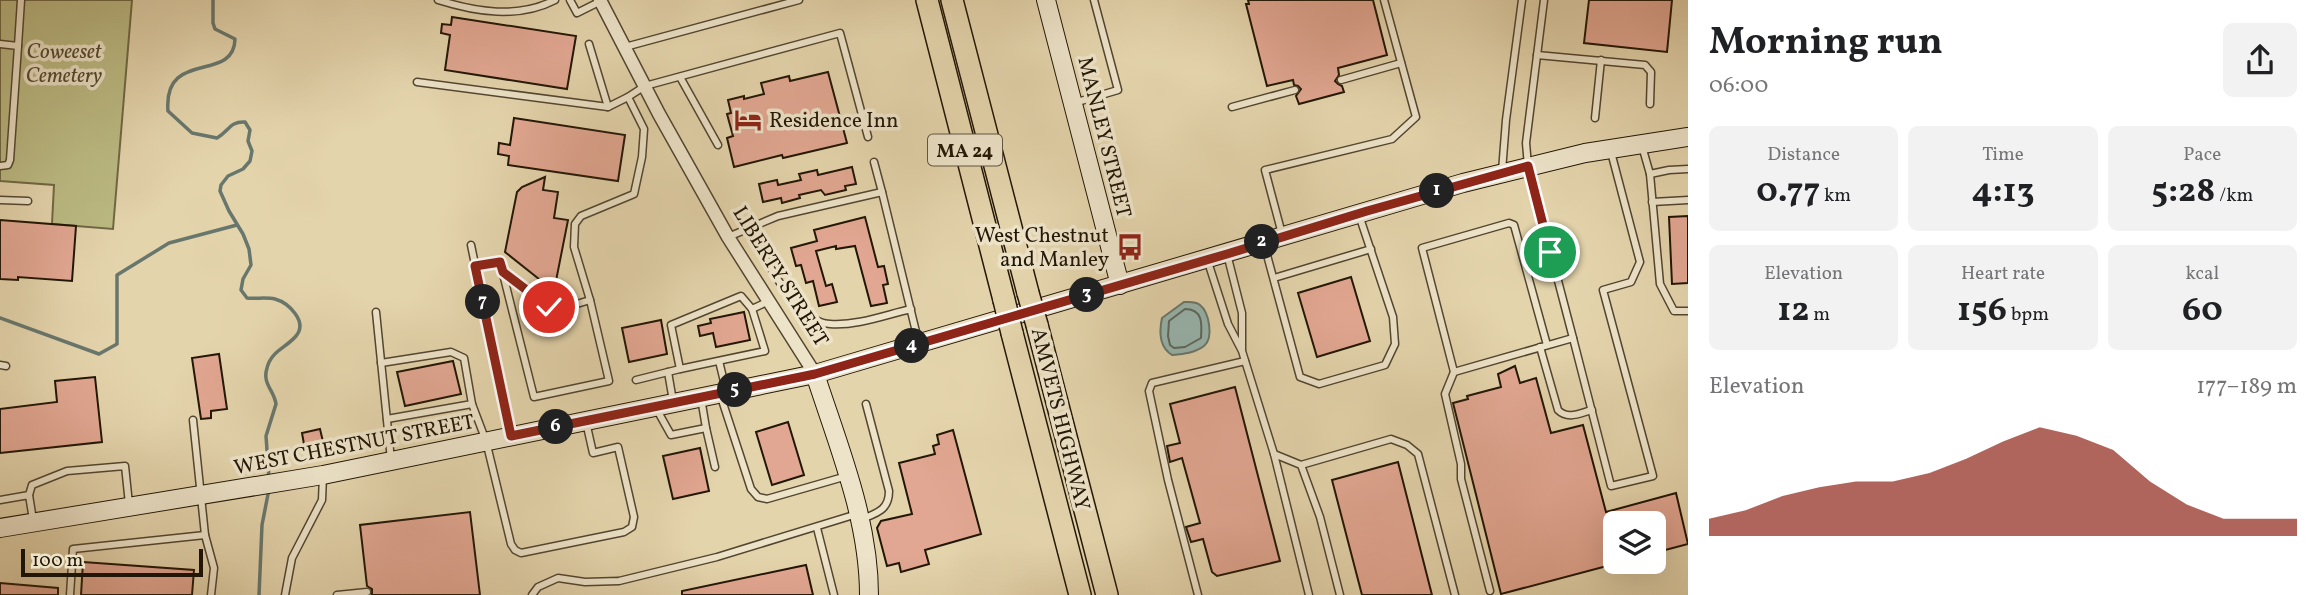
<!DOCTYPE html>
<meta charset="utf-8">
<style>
:root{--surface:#fff;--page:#f2f2f2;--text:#202124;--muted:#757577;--accent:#8f2418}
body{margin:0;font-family:Vollkorn,serif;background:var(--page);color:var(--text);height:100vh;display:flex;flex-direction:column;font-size:26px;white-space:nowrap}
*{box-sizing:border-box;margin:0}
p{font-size:23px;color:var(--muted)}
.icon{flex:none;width:38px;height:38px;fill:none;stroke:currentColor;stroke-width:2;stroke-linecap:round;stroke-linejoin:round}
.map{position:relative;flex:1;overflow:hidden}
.sheet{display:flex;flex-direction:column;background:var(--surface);width:630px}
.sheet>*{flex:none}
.tools{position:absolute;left:1603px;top:511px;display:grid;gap:14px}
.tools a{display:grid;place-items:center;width:63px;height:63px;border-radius:10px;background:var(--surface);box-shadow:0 7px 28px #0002;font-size:35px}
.scale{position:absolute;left:21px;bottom:18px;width:182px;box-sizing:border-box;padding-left:7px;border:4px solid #221606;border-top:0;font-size:19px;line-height:24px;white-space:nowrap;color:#221606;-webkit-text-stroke:5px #ede3c9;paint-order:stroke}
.pin{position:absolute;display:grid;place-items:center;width:60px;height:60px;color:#fff;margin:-30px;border:4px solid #fff;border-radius:50%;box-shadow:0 2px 7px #0007}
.km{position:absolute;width:35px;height:35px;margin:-18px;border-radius:50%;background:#222;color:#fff;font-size:19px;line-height:35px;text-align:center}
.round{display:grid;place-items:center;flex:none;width:74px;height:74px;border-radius:10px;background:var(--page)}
.headline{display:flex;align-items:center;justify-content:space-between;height:119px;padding:0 21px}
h1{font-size:38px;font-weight:700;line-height:52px}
.metrics{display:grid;grid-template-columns:repeat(3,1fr);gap:10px;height:119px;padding:7px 21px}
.metrics div{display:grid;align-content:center;border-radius:10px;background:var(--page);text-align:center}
.metrics b{font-size:35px;font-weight:700}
.metrics small{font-size:19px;font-weight:400}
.metrics p{font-size:19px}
.chart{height:196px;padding:14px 21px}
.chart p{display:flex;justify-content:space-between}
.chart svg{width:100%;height:126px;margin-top:7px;fill:var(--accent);opacity:.7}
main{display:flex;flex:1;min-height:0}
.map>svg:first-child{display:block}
</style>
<main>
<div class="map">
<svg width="1688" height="595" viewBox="0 0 1688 595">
<rect width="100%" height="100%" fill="#e4d4ac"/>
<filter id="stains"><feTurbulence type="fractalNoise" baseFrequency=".00286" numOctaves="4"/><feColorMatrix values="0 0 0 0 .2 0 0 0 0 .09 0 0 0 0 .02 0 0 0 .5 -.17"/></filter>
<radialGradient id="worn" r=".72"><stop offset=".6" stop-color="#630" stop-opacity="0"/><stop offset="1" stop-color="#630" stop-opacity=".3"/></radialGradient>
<path fill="#bcbb84" stroke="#6f6845" stroke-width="2" d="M0 0H132L113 229 52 224 54 185 0 181Z"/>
<path fill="#97b7b1" stroke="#68776d" stroke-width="2" d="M1184 302C1190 302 1195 301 1200 305 1209 312 1214 338 1204 346 1195 353 1183 354 1172 355 1159 347 1159 332 1162 318Z"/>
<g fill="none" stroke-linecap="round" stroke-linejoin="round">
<path stroke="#5c665c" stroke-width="2" d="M1185 309C1203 309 1202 324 1201 338L1185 347 1174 348 1170 345 1168 336 1169 321Z"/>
<g stroke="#68776d" stroke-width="3.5">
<path d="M213 0V23L215 29 235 39C234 84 163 48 168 111L192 133 217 138C229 131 230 121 245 122L250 130 248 141 252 151 250 161 243 169 228 176 221 185 220 191 229 211 243 234 249 249 251 265 243 279 241 290 247 298C256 299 266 297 275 299 289 303 308 322 296 336 286 348 271 351 267 368 262 384 274 390 276 404L266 436 269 478"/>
<path d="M0 318 99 354 117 344V275L169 243 237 225"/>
<path d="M259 595 262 525 269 489"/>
</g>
</g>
<g fill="#e2a792" stroke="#221606" stroke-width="2">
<path d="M1248 0H1373L1387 55 1338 68 1339 75 1335 81 1338 84 1342 86 1344 92 1299 104 1296 96 1301 89 1298 86 1294 85 1293 80 1267 86 1246 4H1249Z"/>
<path d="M1589 0H1672L1667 52 1584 43Z"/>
<path d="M452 17 576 36 567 89 445 70 450 35 441 33 442 24 451 25Z"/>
<path d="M828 72 847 143 783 158 782 155 734 167 727 138 733 136 727 114 731 113 728 100 744 96V99L764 94 761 83 789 76 790 81Z"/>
<path d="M514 118 625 135 618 181 508 165 509 156 498 154 499 143 510 145Z"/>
<path d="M852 167 856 184 845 186 846 190 825 195 821 190 799 195 800 198 782 203 781 198 763 202 759 184 777 180 778 185 801 180 799 174 817 170 818 175Z"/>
<path d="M545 177 543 190 558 192 554 218 568 220 554 291 505 252 517 192 522 187Z"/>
<path d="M1688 216V283L1672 284 1669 217Z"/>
<path d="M865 217 878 267 884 266 888 284 883 285 887 303 871 306 855 246 836 249V246L816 251 826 286 832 284 837 302 819 306 813 281 806 283 801 265 796 266 791 248 817 241 814 230Z"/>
<path d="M0 220 76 226 72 281 18 277V280L0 279Z"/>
<path d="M1351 277 1370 341 1317 357 1298 293Z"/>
<path d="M744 312 750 340 716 347 713 333 700 336 698 326 711 323 710 319Z"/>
<path d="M661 320 667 354 629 362 622 328Z"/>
<path d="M219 354 227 409 211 411V418L201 419 192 358Z"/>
<path d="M453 361 461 394 405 406 397 372Z"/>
<path d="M1515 366 1520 383 1536 378 1551 433 1583 425 1606 512 1676 493 1688 544 1654 553V523H1615V562H1622L1501 594 1453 403 1468 399 1467 396 1501 387 1498 374Z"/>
<path d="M95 377 102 442 0 453V409L57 402 55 381Z"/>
<path d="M1235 387 1280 561 1217 576 1212 572 1203 539 1191 542 1186 527 1200 523 1182 458 1170 462 1167 446 1180 443 1170 404Z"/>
<path d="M788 422 804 475 772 485 756 432Z"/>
<path d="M320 429 324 446 305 450 302 433Z"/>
<path d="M953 430 981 534 925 550 929 564 901 572 899 563 887 566 877 528 881 521 912 514 899 463 935 454 933 446 939 444 937 435Z"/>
<path d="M700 448 709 491 673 499 663 456Z"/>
<path d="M1398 462 1432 595H1362L1332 480Z"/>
<path d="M470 512 480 595H372V589L367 586 360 525Z"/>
<path d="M83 562 194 570 192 595H81Z"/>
<path d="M806 565 813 595H682V591Z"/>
<path d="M0 583 58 588V595H0Z"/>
</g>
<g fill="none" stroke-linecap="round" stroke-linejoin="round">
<defs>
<g id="service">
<path d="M438 0C476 12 518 19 555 0"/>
<path d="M570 0 577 13 601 1"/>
<path d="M1544 0 1526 143 1528 166 1573 338 1454 372 1422 248 1509 223 1514 225 1547 345"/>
<path d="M0 44 18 46 21 0"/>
<path d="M589 44 608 107"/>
<path d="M625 47 799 0"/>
<path d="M1537 55 1645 65 1651 72 1650 104"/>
<path d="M680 77 718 145"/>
<path d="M1341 80 1401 63"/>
<path d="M417 82 608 107 628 97"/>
<path d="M1074 103 1118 90 1094 0"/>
<path d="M1232 107 1295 90"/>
<path d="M1595 118 1601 60"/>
<path d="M1642 146 1650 174 1669 170 1688 169"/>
<path d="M874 162 882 192"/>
<path d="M0 166 8 165 10 160 18 46"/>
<path d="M1502 171 1506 120 1522 0"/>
<path d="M1650 174 1660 284 1674 311H1688"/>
<path d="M0 200 28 201"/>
<path d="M1652 202 1688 200"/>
<path d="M748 228C765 256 794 322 830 324 857 326 885 315 911 309"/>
<path d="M1282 234 1265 170 1392 139 1416 117 1384 0"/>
<path d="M728 237 778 216 882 192 918 340"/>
<path d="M1264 244 1300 377 1319 384 1385 365 1395 344 1393 317 1359 215"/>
<path d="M471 245 510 434"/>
<path d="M1227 254 1242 313V349"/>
<path d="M1208 262 1228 324 1242 351 1274 454 1309 595"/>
<path d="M475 266 500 262 534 397 609 381 590 300 574 247 575 224 581 216 634 194 642 157 644 129 628 97 645 86 840 33 868 137"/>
<path d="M503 272 549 307 557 310 590 300"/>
<path d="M1274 278 1371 249"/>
<path d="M376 312 391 460"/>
<path d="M1573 338 1611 486 1653 476 1603 290 1631 282 1640 262 1611 152"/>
<path d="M1540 347 1558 410C1568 420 1580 413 1592 410"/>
<path d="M719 361 726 390"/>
<path d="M381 363 451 352 464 358 472 404 387 419"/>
<path d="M0 365 6 366"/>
<path d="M680 369 765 351 752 309"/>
<path d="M668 372 673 401"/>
<path d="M1454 372 1445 394 1461 464V479L1490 591"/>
<path d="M636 380 680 369 671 325 741 296 752 309 769 301"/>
<path d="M720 394 751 489 758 497 767 499 847 476"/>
<path d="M472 404 486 441 511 544 515 550 521 553 624 532 632 527 634 517 618 447 593 453 586 422"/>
<path d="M657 410 671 435 706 428 701 398"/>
<path d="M193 420 205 535 214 568 211 595"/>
<path d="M706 428 715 467"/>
<path d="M1274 454 1301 465 1320 517 1340 595"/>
<path d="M1301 465 1391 439 1407 445 1418 454 1455 595"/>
<path d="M29 495 32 485 67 471 125 466 129 504"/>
<path d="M0 500 29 495 33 520"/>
<path d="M862 519C877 513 889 510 889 491L866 404"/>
<path d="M817 528 834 595"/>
<path d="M70 595 73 549 205 535"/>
<path d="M285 595 292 558 322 500 323 476"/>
<path d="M337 595 367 592"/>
<path d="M532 595 538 587 558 578 585 582 619 581 717 557 857 514"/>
<path d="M1198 595 1168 480 1149 391 1152 383 1245 361"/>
</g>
<path id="minor" d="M600 0 659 114 728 237 815 374"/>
<g id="secondary">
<path d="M1046 0 1120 285"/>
<path d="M815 374C838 445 869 519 869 595"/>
<path d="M0 528 323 475 815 374 1463 183 1585 153 1688 137"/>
</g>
<g id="motorway">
<path d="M927 0 1004 300"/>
<path d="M952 0 1028 293"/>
<path d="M1037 325 1107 595"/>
<path d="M1012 333 1080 595"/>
</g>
</defs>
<use href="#service" stroke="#524630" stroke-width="9"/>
<use href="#minor" stroke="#524630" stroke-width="15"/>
<use href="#secondary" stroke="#221606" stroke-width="20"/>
<use href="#motorway" stroke="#221606" stroke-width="24"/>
<use href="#service" stroke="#ede3c9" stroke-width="6"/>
<use href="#minor" stroke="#ede3c9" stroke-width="12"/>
<use href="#secondary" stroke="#ede3c9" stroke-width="18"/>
<use href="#motorway" stroke="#e4d4ac" stroke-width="21"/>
<defs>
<g id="motorway-bridge">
<path d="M1028 293 1037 325"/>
<path d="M1004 300 1012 333"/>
</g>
</defs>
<use href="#motorway-bridge" stroke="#221606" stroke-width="24" stroke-linecap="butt"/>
<use href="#motorway-bridge" stroke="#e4d4ac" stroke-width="21"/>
</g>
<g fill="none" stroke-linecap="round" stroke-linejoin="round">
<defs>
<path id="route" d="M549 307 503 272 500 262 475 266 511 436 815 374 1227 254 1367 211 1528 166 1550 252"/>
</defs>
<use href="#route" stroke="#fff" stroke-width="14"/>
<use href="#route" stroke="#8f2418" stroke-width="9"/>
</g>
<defs>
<symbol id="hotel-bare" viewBox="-9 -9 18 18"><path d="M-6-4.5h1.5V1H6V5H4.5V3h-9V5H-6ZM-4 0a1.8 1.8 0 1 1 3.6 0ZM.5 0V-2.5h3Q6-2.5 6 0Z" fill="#8f2418" stroke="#ede3c9" stroke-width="2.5" paint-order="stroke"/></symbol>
<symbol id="bus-bare" viewBox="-9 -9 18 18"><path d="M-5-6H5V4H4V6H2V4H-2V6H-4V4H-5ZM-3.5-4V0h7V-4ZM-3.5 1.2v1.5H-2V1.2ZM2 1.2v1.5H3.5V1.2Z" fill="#8f2418" stroke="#ede3c9" stroke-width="2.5" paint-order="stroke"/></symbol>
</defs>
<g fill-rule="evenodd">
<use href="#hotel-bare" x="729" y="101" width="38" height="38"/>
<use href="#bus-bare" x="1111" y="228" width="38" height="38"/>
</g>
<g text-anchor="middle" stroke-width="7" stroke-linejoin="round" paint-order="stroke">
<rect fill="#ede3c9" stroke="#5f5440" stroke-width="2" x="928" y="134.5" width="74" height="31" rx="5"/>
<g font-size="19" font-weight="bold" fill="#221606">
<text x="965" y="157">MA 24</text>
</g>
<g font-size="21" font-style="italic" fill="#50482c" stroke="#ede3c9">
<text x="64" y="58">Coweeset<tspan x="64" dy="24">Cemetery</tspan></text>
</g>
<g font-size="21" fill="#221606" stroke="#ede3c9" text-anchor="start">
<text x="769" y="127">Residence Inn</text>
<text x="1109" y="242" text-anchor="end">West Chestnut<tspan x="1109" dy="24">and Manley</tspan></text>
</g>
<g font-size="21" fill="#221606" stroke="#ede3c9">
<text transform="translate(1105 137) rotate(76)" y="7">MANLEY STREET</text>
<text transform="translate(781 276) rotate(58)" y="7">LIBERTY STREET</text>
<text transform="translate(1061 419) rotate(76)" y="7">AMVETS HIGHWAY</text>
<text transform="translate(354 444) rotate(-11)" y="7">WEST CHESTNUT STREET</text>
</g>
</g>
<rect width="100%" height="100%" filter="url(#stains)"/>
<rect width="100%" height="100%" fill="url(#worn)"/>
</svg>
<div class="tools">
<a><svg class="icon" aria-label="layers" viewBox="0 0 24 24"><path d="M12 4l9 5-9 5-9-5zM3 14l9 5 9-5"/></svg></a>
</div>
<div class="scale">100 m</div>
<div class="pin" style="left:1550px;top:252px;background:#1e9e55"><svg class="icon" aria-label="arrive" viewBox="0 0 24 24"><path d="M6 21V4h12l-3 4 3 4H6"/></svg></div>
<div class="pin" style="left:549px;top:307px;background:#d93025"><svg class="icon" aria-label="check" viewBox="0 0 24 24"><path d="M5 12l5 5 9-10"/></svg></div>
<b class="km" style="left:1437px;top:191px">1</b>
<b class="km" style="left:1262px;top:242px">2</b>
<b class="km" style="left:1087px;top:295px">3</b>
<b class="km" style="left:912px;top:346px">4</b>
<b class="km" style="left:735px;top:390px">5</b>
<b class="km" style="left:556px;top:427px">6</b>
<b class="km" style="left:483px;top:302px">7</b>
</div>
<section class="sheet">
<div class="headline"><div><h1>Morning run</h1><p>06:00</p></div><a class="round"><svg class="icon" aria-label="share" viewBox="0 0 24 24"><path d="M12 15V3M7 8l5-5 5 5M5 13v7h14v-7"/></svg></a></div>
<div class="metrics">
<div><p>Distance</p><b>0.77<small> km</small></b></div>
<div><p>Time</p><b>4:13</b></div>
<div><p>Pace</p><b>5:28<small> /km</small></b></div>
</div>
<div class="metrics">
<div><p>Elevation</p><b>12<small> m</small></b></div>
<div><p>Heart rate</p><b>156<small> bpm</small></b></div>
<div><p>kcal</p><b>60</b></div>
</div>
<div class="chart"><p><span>Elevation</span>177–189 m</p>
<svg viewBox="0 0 160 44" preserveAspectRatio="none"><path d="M0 44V38L10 35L20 30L30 27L40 25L50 25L60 22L70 17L80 11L90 6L100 9L110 14L120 25L130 33L140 38L150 38L160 38V44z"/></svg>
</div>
</section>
</main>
